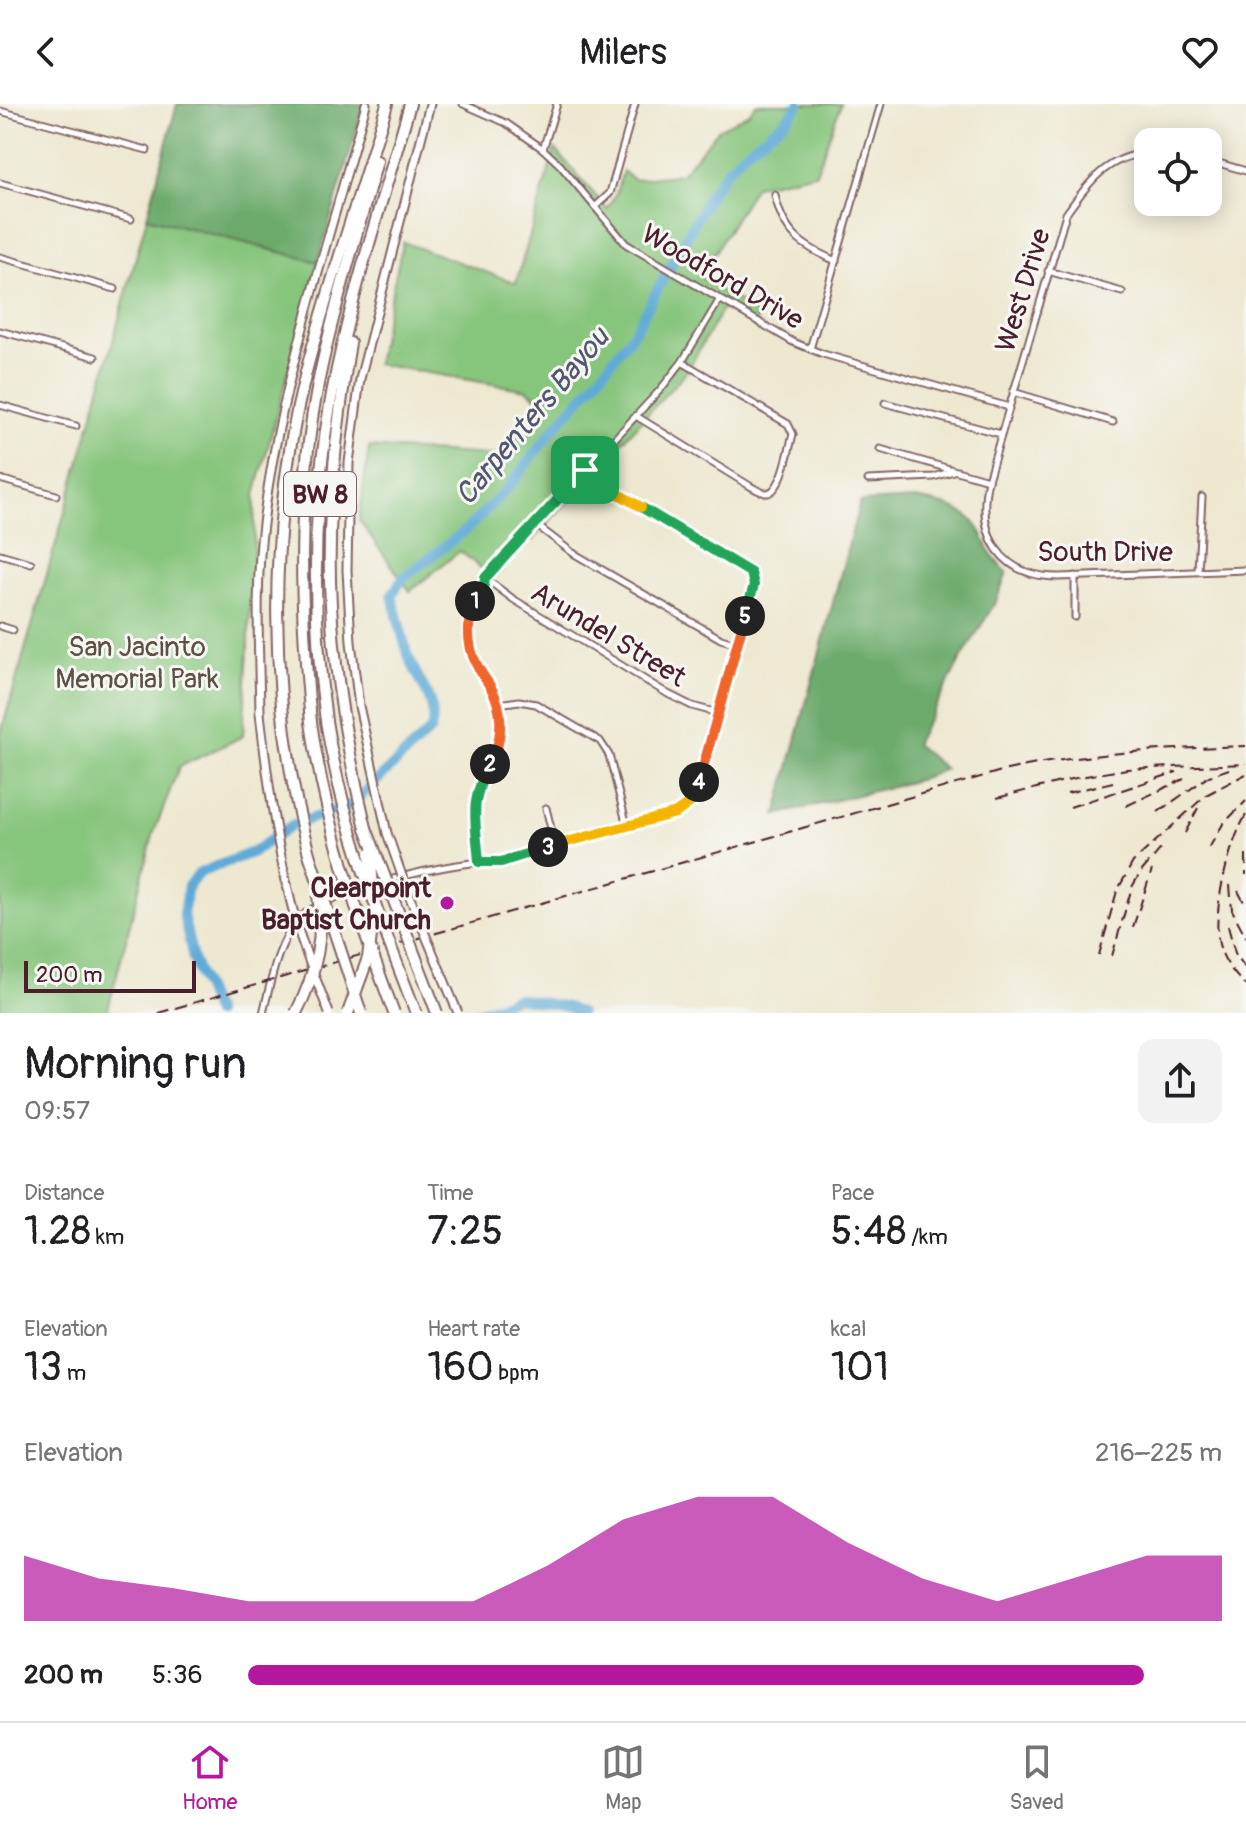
<!DOCTYPE html>
<meta charset="utf-8">
<style>
:root{--surface:#fff;--page:#f2f2f2;--text:#202124;--muted:#757577;--line:#e0e0e0;--accent:#b5179e}
body{margin:0;font-family:Pangolin,sans-serif;background:var(--page);color:var(--text);height:100vh;display:flex;flex-direction:column;font-size:30px;white-space:nowrap}
*{box-sizing:border-box;margin:0}
p{font-size:26px;color:var(--muted)}
.icon{flex:none;width:44px;height:44px;fill:none;stroke:currentColor;stroke-width:2;stroke-linecap:round;stroke-linejoin:round}
.map{position:relative;height:909px;overflow:hidden}
.panel{display:flex;flex-direction:column;background:var(--surface);flex:1}
.panel>*{flex:none}
.tools{position:absolute;left:1134px;top:24px;display:grid;gap:16px}
.tools a{display:grid;place-items:center;width:88px;height:88px;border-radius:16px;background:var(--surface);box-shadow:0 4px 20px #0003;font-size:40px}
.scale{position:absolute;left:24px;bottom:20px;width:172px;box-sizing:border-box;padding-left:8px;border:4px solid #4a1f2b;border-top:0;font-size:22px;line-height:28px;white-space:nowrap;color:#4a1f2b;-webkit-text-stroke:6px #f6f6f2;paint-order:stroke}
.pin{position:absolute;display:grid;place-items:center;width:68px;height:68px;color:#fff;margin:-34px;border-radius:16px;box-shadow:0 4px 12px #0006}
.km{position:absolute;width:40px;height:40px;margin:-20px;border-radius:50%;background:#222;color:#fff;font-size:22px;line-height:40px;text-align:center}
.round{display:grid;place-items:center;flex:none;width:84px;height:84px;border-radius:16px;background:var(--page)}
.headline{display:flex;align-items:center;justify-content:space-between;height:136px;padding:0 24px}
h1{font-size:44px;font-weight:600;line-height:60px}
.metrics{display:grid;grid-template-columns:repeat(3,1fr);gap:12px;height:136px;padding:8px 24px}
.metrics div{display:grid;align-content:center}
.metrics b{font-size:40px;font-weight:600}
.metrics small{font-size:22px;font-weight:400}
.metrics p{font-size:22px}
.chart{height:224px;padding:16px 24px}
.chart p{display:flex;justify-content:space-between}
.chart svg{width:100%;height:144px;margin-top:8px;fill:var(--accent);opacity:.7}
ul{padding:0 24px;list-style:none;font-size:26px}
li{display:grid;grid-template-columns:128px 96px 1fr;align-items:center;height:60px}
li i{height:20px;border-radius:10px;background:var(--accent)}
header{display:flex;justify-content:space-between;align-items:center;height:104px;padding:0 24px;background:var(--surface);font-size:36px;font-weight:600}
.menu{display:flex;justify-content:space-around;align-items:center;height:112px;border-top:2px solid var(--line);background:var(--surface);font-size:22px;color:var(--muted)}
.menu a{display:grid;justify-items:center;gap:4px}
.menu .active{color:var(--accent)}
.map>svg:first-child{display:block}
</style>
<header><svg class="icon" aria-label="back" viewBox="0 0 24 24"><path d="M15 5l-7 7 7 7"/></svg>Milers<svg class="icon" aria-label="heart" viewBox="0 0 24 24"><path d="M12 20l-8-8c-3-5 5-10 8-4 3-6 11-1 8 4z"/></svg></header>
<div class="map">
<svg width="1246" height="909" viewBox="0 0 1246 909">
<rect width="100%" height="100%" fill="#f6f6f2"/>
<filter id="ink" filterUnits="userSpaceOnUse"><feTurbulence type="fractalNoise" baseFrequency=".0125" numOctaves="2"/><feDisplacementMap in="SourceGraphic" scale="16" xChannelSelector="R" yChannelSelector="G"/><feConvolveMatrix kernelMatrix="1 2 1 2 8 2 1 2 1" color-interpolation-filters="sRGB"/></filter>
<filter id="wash" filterUnits="userSpaceOnUse"><feTurbulence type="fractalNoise" baseFrequency=".006" numOctaves="4" result="noise"/><feDisplacementMap in="SourceGraphic" scale="32" xChannelSelector="R" yChannelSelector="G"/><feGaussianBlur stdDeviation="1.8" result="paint"/><feColorMatrix in="noise" values="0 0 0 0 0 0 0 0 0 0 0 0 0 0 0 0 0 1.4 0 .05"/><feComposite in="paint" operator="in"/></filter>
<g filter="url(#wash)">
<rect width="100%" height="100%" fill="#eee8d0"/>
<g fill="#86c57c" stroke="#687254" stroke-width="2">
<path d="M756 0H841L816 69 755 82 700 173 760 211 754 221 723 204 687 267 525 444 493 474 460 447 410 487 359 416 369 343 502 352 542 298 527 286 376 260 403 138 516 179 555 45 607 105 615 92 623 67 634 76 681 70 719 25 749 9Z"/>
<path d="M147 113 318 158 255 391 254 443 243 632 179 663 153 731 107 909H0V632L83 346Z"/>
</g>
<g fill="#6caa6c" stroke="#5b644c" stroke-width="2">
<path d="M177 0H364L318 158 147 113Z"/>
<path d="M917 395C940 400 966 403 979 425 991 446 987 450 1007 468L996 497 960 557 915 640 945 665 922 675 776 711 860 398Z"/>
</g>
<g fill="none" stroke-linecap="round" stroke-linejoin="round">
<g stroke="#5eaad7" stroke-width="10">
<path d="M215 909 193 855 183 810 188 782 199 769 253 748 292 721 351 701 431 626C439 598 418 578 409 553 402 533 397 512 392 491L403 474 466 426 508 384 552 327 597 276 634 228 710 90 727 66 746 47 785 17 799 0"/>
<path d="M476 909 517 894 567 903 580 909"/>
</g>
</g>
</g>
<g filter="url(#ink)">
<g fill="none" stroke-linecap="round" stroke-linejoin="round">
<defs>
<g id="street">
<path d="M463 0 506 19 543 45 560 61 626 140 793 238 823 250 1009 303"/>
<path d="M0 7 147 46"/>
<path d="M543 45 557 0"/>
<path d="M1148 49C1107 52 1087 80 1066 110L988 376C976 430 999 473 1059 473L1246 466"/>
<path d="M1208 56 1246 67"/>
<path d="M0 79 131 115"/>
<path d="M775 91C783 129 801 142 836 157"/>
<path d="M595 103 610 89 635 0"/>
<path d="M0 153 115 185"/>
<path d="M1048 167 1122 188"/>
<path d="M0 227 95 253"/>
<path d="M810 245 881 0"/>
<path d="M1013 288 1113 318"/>
<path d="M885 299 1001 330"/>
<path d="M0 301 76 322"/>
<path d="M636 312 750 382C755 385 763 390 768 389 783 385 789 344 793 330L788 320 682 258"/>
<path d="M880 345 988 376"/>
<path d="M0 375 56 391"/>
<path d="M868 376 934 373 953 367"/>
<path d="M535 420 573 449 721 535 737 540"/>
<path d="M0 450 31 459"/>
<path d="M1198 467 1202 393"/>
<path d="M1075 472V513"/>
<path d="M485 474 513 495 668 590 692 602 718 609"/>
<path d="M0 522 13 526"/>
<path d="M498 600 519 597 536 600 600 637 609 651 627 722"/>
<path d="M546 704 555 741"/>
<path d="M479 758C477 735 471 706 478 683 486 657 500 652 500 620 499 582 467 559 468 521 469 504 483 491 485 474L660 286 682 258 720 195"/>
<path d="M263 909C271 879 276 842 297 817 318 790 428 765 464 760 477 758 489 759 501 758L670 711 687 702 694 693 754 481 752 472 596 377 585 366"/>
</g>
<g id="secondary">
<path d="M359 602 351 538 347 466 349 359 360 275 430 0"/>
<path d="M260 609C259 546 255 483 263 420 280 279 329 137 366 0"/>
</g>
<g id="highway">
<path d="M350 239C336 325 326 414 331 501 335 577 348 650 366 724"/>
<path d="M326 617C312 512 312 405 330 301 348 199 382 99 410 0"/>
<path d="M311 618C300 505 296 391 318 280 333 205 357 131 377 57"/>
<path d="M309 750C267 595 267 424 306 268 329 178 361 89 387 0"/>
</g>
</defs>
<use href="#street" stroke="#836565" stroke-width="9"/>
<use href="#secondary" stroke="#836565" stroke-width="11"/>
<use href="#highway" stroke="#836565" stroke-width="14"/>
<use href="#street" stroke="#fff" stroke-width="5"/>
<use href="#secondary" stroke="#fff" stroke-width="7"/>
<use href="#highway" stroke="#fff" stroke-width="10"/>
<g stroke="#4a1f2b" stroke-width="2" stroke-dasharray="12 6" stroke-linecap="butt">
<path d="M1067 689 1113 678"/>
<path d="M997 694 1080 673 1127 665 1246 660"/>
<path d="M1126 702 1184 675"/>
<path d="M1070 703 1177 668"/>
<path d="M1158 708 1209 672 1229 665"/>
<path d="M1246 711C1229 740 1212 806 1219 840 1223 857 1234 870 1246 882"/>
<path d="M1185 729 1198 704"/>
<path d="M1209 744 1223 720 1246 697"/>
<path d="M1246 750V771"/>
<path d="M1230 781 1232 806 1246 833"/>
<path d="M1238 787 1246 802"/>
<path d="M1228 822 1235 849 1246 865"/>
<path d="M1133 823 1152 766"/>
<path d="M1099 851 1117 787 1133 758 1206 691 1246 670"/>
<path d="M1112 852 1132 783 1141 768 1164 741"/>
<path d="M158 909 998 668C1080 649 1162 645 1246 642"/>
</g>
<defs>
<g id="secondary-bridge">
<path d="M359 602 387 729 408 789 458 909"/>
<path d="M260 609C268 681 278 752 297 822 306 851 318 880 329 909"/>
</g>
<g id="highway-bridge">
<path d="M326 617C343 723 378 810 416 909"/>
<path d="M311 618C325 720 358 813 394 909"/>
<path d="M366 724 437 909"/>
<path d="M370 749 374 793"/>
<path d="M309 750 361 909"/>
<path d="M296 909C315 872 325 832 318 791"/>
<path d="M348 909 368 854 374 809"/>
</g>
</defs>
<use href="#secondary-bridge" stroke="#836565" stroke-width="11" stroke-linecap="butt"/>
<use href="#highway-bridge" stroke="#836565" stroke-width="14" stroke-linecap="butt"/>
<use href="#secondary-bridge" stroke="#fff" stroke-width="7"/>
<use href="#highway-bridge" stroke="#fff" stroke-width="10"/>
</g>
</g>
<g fill="none" stroke-linecap="round" stroke-linejoin="round" filter="url(#ink)">
<defs>
<path id="split-1" d="M475 497 484 482 485 474 585 366"/>
<path id="split-2" d="M475 497C465 523 467 547 482 570 487 577 492 584 495 592 504 613 501 641 490 660"/>
<path id="split-3" d="M490 660C468 699 476 716 479 758H501L548 743"/>
<path id="split-4" d="M548 743 676 709 691 698 699 678"/>
<path id="split-5" d="M699 678 745 512"/>
<path id="split-6" d="M641 403 751 469 754 481 745 512"/>
<path id="split-7" d="M585 366 596 377 641 403"/>
</defs>
<use href="#split-1" stroke="#fff" stroke-width="16"/>
<use href="#split-2" stroke="#fff" stroke-width="16"/>
<use href="#split-3" stroke="#fff" stroke-width="16"/>
<use href="#split-4" stroke="#fff" stroke-width="16"/>
<use href="#split-5" stroke="#fff" stroke-width="16"/>
<use href="#split-6" stroke="#fff" stroke-width="16"/>
<use href="#split-7" stroke="#fff" stroke-width="16"/>
<use href="#split-1" stroke="#22a559" stroke-width="10"/>
<use href="#split-2" stroke="#f0652b" stroke-width="10"/>
<use href="#split-3" stroke="#22a559" stroke-width="10"/>
<use href="#split-4" stroke="#f5b400" stroke-width="10"/>
<use href="#split-5" stroke="#f0652b" stroke-width="10"/>
<use href="#split-6" stroke="#22a559" stroke-width="10"/>
<use href="#split-7" stroke="#f5b400" stroke-width="10"/>
</g>
<circle fill="#b5179e" stroke="#f6f6f2" stroke-width="3" cx="447" cy="799" r="8"/>
<g text-anchor="middle" stroke-width="6" stroke-linejoin="round" paint-order="stroke">
<rect fill="#f6f6f2" stroke="#7e6067" stroke-width="2" x="284" y="368" width="72" height="44" rx="6"/>
<g font-size="26" font-weight="bold" fill="#4a1f2b">
<text x="320" y="399">BW 8</text>
</g>
<g font-size="28" fill="#4a1f2b" stroke="#f6f6f2">
<text transform="translate(723 172) rotate(30)" y="10">Woodford Drive</text>
<text transform="translate(1022 186) rotate(-73)" y="10">West Drive</text>
<text x="1105" y="457">South Drive</text>
<text transform="translate(609 530) rotate(31)" y="10">Arundel Street</text>
</g>
<g font-size="28" fill="#5c5143" stroke="#f6f6f2">
<text x="137" y="552">San Jacinto<tspan x="137" dy="32">Memorial Park</tspan></text>
</g>
<g font-size="28" font-weight="bold" fill="#4a1f2b" stroke="#f6f6f2" text-anchor="end">
<text x="431" y="793">Clearpoint<tspan x="431" dy="32">Baptist Church</tspan></text>
</g>
<g font-size="30" font-style="italic" fill="#525770" stroke="#f6f6f2">
<text transform="translate(532 312) rotate(-50)" y="10">Carpenters Bayou</text>
</g>
</g>
</svg>
<div class="tools">
<a><svg class="icon" aria-label="locate" viewBox="0 0 24 24"><circle cx="12" cy="12" r="6"/><path d="M12 2v4M12 18v4M2 12h4M18 12h4"/></svg></a>
</div>
<div class="scale">200 m</div>
<div class="pin" style="left:585px;top:366px;background:#1e9e55"><svg class="icon" aria-label="arrive" viewBox="0 0 24 24"><path d="M6 21V4h12l-3 4 3 4H6"/></svg></div>
<b class="km" style="left:475px;top:497px">1</b>
<b class="km" style="left:490px;top:660px">2</b>
<b class="km" style="left:548px;top:743px">3</b>
<b class="km" style="left:699px;top:678px">4</b>
<b class="km" style="left:745px;top:512px">5</b>
</div>
<section class="panel">
<div class="headline"><div><h1>Morning run</h1><p>09:57</p></div><a class="round"><svg class="icon" aria-label="share" viewBox="0 0 24 24"><path d="M12 15V3M7 8l5-5 5 5M5 13v7h14v-7"/></svg></a></div>
<div class="metrics">
<div><p>Distance</p><b>1.28<small> km</small></b></div>
<div><p>Time</p><b>7:25</b></div>
<div><p>Pace</p><b>5:48<small> /km</small></b></div>
</div>
<div class="metrics">
<div><p>Elevation</p><b>13<small> m</small></b></div>
<div><p>Heart rate</p><b>160<small> bpm</small></b></div>
<div><p>kcal</p><b>101</b></div>
</div>
<div class="chart"><p><span>Elevation</span>216–225 m</p>
<svg viewBox="0 0 160 44" preserveAspectRatio="none"><path d="M0 44V24L10 31L20 34L30 38L40 38L50 38L60 38L70 27L80 13L90 6L100 6L110 20L120 31L130 38L140 31L150 24L160 24V44z"/></svg>
</div>
<ul>
<li><b>200 m</b>5:36<i style="width:92%"></i></li>
</ul>
</section>
<nav class="menu">
<a class="active"><svg class="icon" aria-label="home" viewBox="0 0 24 24"><path d="M3 11l9-7 9 7M6 9v11h12V9"/></svg>Home</a>
<a><svg class="icon" aria-label="map" viewBox="0 0 24 24"><path d="M3 6l6-2 6 2 6-2v14l-6 2-6-2-6 2zM9 4v14M15 6v14"/></svg>Map</a>
<a><svg class="icon" aria-label="saved" viewBox="0 0 24 24"><path d="M7 4h10v16l-5-4-5 4z"/></svg>Saved</a>
</nav>
